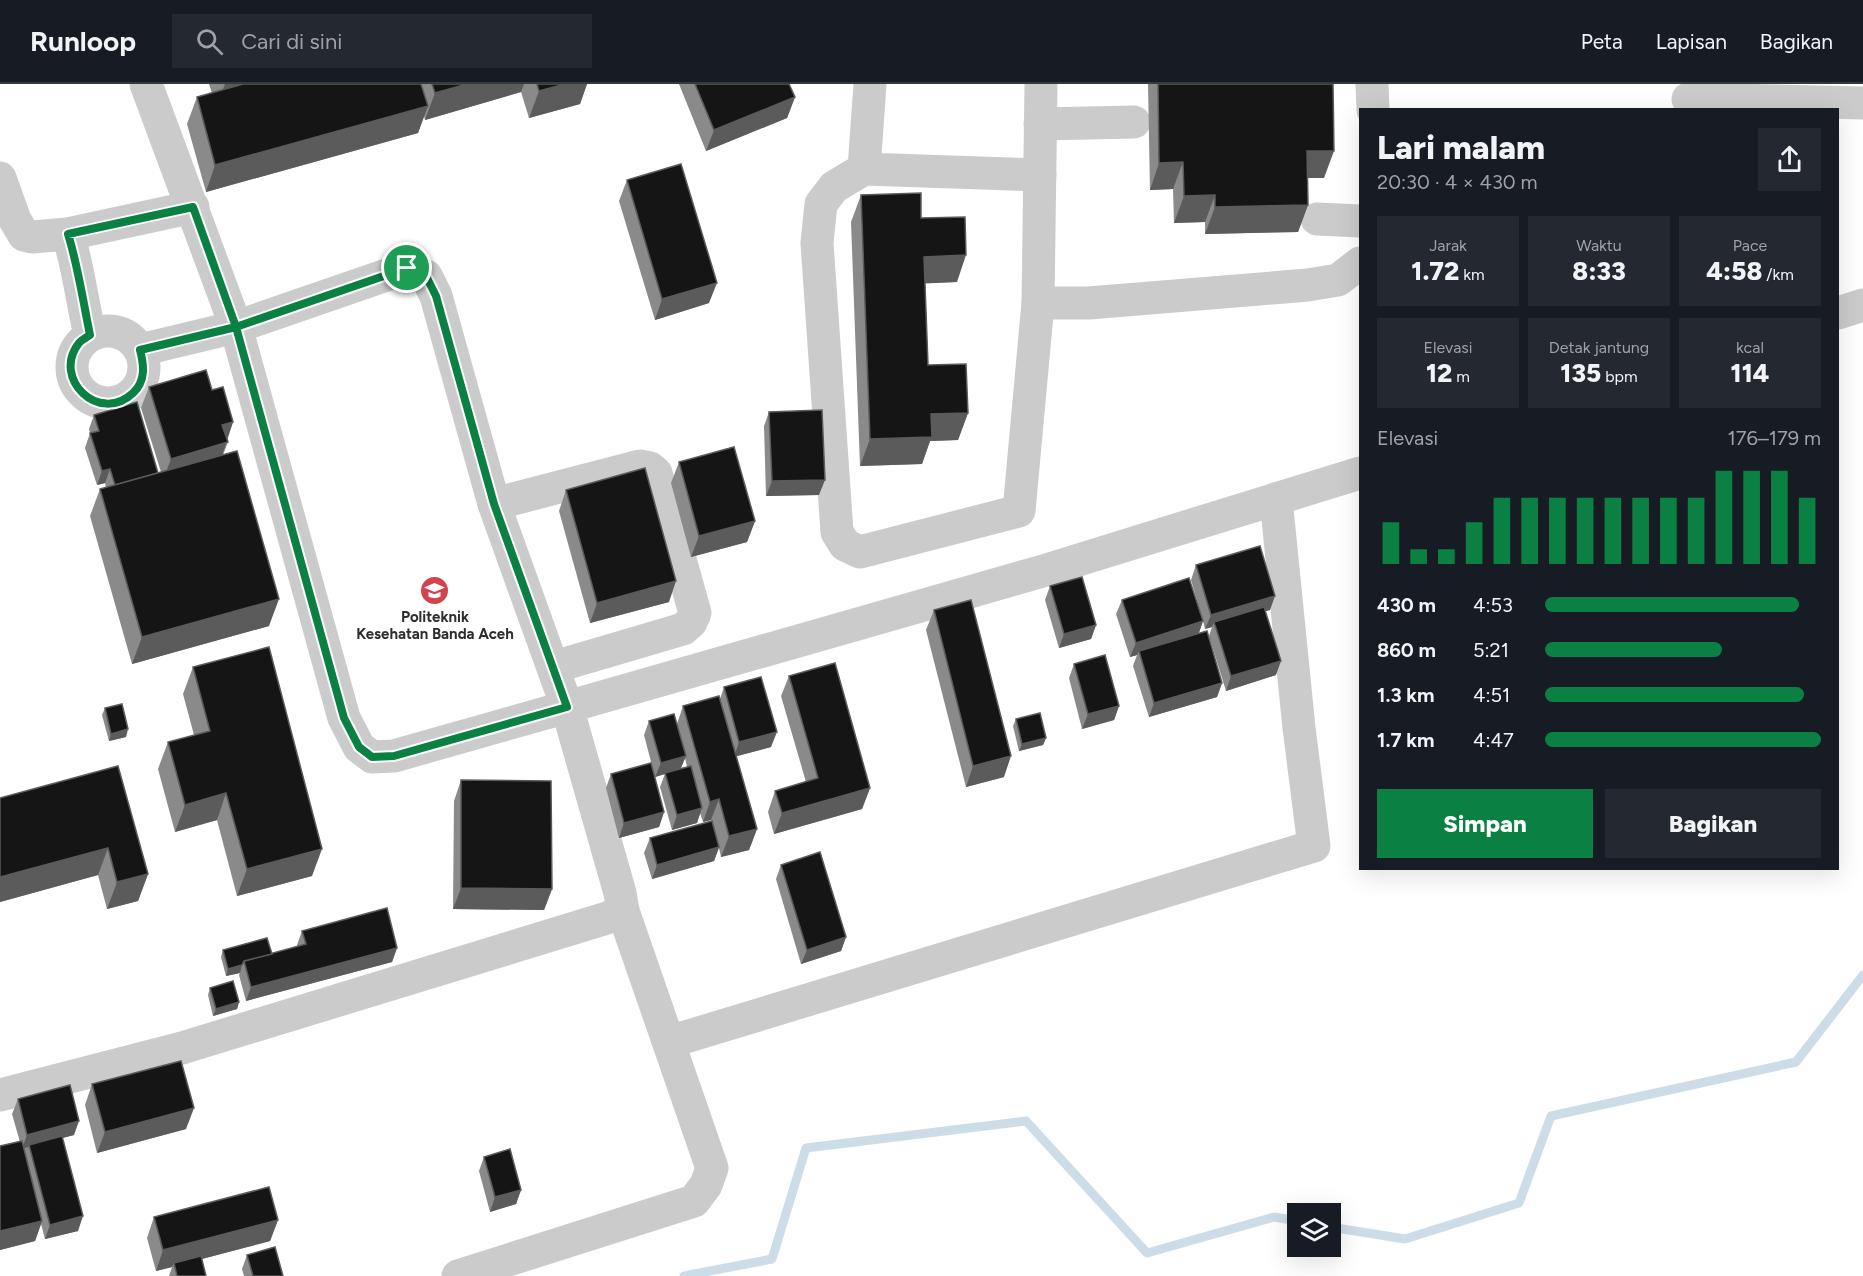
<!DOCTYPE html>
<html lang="id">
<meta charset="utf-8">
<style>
:root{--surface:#171b24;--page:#242831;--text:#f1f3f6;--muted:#9ea1a6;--line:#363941;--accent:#0b8043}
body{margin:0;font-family:Figtree,sans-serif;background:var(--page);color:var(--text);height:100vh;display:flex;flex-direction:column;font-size:22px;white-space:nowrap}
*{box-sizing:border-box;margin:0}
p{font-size:20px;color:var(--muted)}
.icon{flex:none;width:33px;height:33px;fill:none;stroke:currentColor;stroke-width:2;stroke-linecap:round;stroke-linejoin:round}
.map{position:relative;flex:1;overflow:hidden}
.side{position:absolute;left:1359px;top:24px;width:480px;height:762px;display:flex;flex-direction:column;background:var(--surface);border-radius:0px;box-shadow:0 6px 24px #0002}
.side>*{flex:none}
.buttons{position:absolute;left:1287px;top:1119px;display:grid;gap:12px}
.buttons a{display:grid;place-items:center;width:54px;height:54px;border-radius:0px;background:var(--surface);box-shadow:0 6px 24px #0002;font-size:30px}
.pin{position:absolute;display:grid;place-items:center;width:51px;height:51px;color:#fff;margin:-26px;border:3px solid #fff;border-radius:50%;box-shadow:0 2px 6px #0007}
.round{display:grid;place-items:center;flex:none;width:63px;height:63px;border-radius:0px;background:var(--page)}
.summary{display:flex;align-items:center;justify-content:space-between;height:102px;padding:0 18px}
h1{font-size:33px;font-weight:800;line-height:45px}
.stats{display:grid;grid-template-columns:repeat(3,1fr);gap:9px;height:102px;padding:6px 18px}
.stats div{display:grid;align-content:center;border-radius:0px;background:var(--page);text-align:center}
.stats b{font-size:26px;font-weight:800}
.stats small{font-size:16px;font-weight:400}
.stats p{font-size:16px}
.chart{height:168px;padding:12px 18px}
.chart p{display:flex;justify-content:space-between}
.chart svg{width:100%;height:108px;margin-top:6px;stroke:var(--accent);stroke-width:6}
.primary-button{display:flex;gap:12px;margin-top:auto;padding:12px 18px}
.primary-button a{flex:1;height:69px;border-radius:0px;background:var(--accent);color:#fff;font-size:24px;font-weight:800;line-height:69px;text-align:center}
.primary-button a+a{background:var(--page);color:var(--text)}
ul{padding:0 18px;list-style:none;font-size:20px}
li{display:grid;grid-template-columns:96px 72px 1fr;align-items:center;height:45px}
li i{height:15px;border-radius:8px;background:var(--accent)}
header{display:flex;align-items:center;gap:36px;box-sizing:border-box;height:84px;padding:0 30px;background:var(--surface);border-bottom:2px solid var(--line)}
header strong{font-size:28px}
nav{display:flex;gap:33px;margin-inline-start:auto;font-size:21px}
.search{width:420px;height:54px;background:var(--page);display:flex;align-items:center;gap:15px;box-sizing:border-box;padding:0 21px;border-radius:0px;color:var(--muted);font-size:22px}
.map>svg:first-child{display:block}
</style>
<header>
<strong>Runloop</strong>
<div class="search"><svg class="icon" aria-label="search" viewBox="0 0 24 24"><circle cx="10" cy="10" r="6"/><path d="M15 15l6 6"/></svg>Cari di sini</div>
<nav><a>Peta</a><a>Lapisan</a><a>Bagikan</a></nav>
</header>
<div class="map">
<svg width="1863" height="1192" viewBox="0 0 1863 1192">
<rect width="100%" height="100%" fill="#fff"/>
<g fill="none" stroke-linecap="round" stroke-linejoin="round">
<g stroke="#ccdde8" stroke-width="9">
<path d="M1330 1143 1405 1155 1519 1119 1551 1032 1796 978 1863 891"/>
<path d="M684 1192 772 1175 806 1064 1026 1037 1147 1169 1274 1133 1298 1137"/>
</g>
<g stroke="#cbcbcb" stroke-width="33">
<path d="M870 0 864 85 1040 91"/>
<path d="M1372 0 1373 26"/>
<path d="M1688 15 1863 19"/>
<path d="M1040 40 1134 38"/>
<path d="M864 85 834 103 821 120 817 159 837 448 845 461 860 468 1019 427 1038 219 1041 0"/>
<path d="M0 94 15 136 24 151 32 153 68 150C78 182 82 217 90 251"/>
<path d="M1317 135 1360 137"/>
<path d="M68 150 193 123"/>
<path d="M1038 219H1089L1308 201 1338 196 1360 179"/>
<path d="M1838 229 1863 221"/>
<circle cx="108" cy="283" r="36"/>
<path d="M140 266 236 243 407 184 426 192 436 212 494 420 567 623 394 672 372 673 359 663 344 634 236 243 146 0"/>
<path d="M494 420 640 382 650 384 656 389 695 529 691 538 683 545 554 583"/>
<path d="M669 958 1314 762 1299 644 1276 415"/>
<path d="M0 1011 182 964 607 834 623 827 620 809 567 623 1043 487 1360 389"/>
<path d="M458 1192 694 1117 706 1101 712 1084 623 827"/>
</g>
</g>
<g fill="#8a8a8a" fill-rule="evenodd">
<path d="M209 0H587L580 20 529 34 521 8 425 36 424 32 418 49 206 108 187 40 197 13 212 9Z"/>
<path d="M679 0H789L795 13 787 34 706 67Z"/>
<path d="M1148 0H1333L1324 94H1308V121L1298 148 1205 150V138L1174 139 1173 105 1150 106Z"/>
<path d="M627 96 709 219 655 236 619 117Z"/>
<path d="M861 111 921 134 957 198 925 199 928 281 968 329 958 356 930 357 922 380 860 382 851 138Z"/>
<path d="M149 303 212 306 233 338 227 355 228 358 223 371 269 542 132 580 90 432 100 405 106 404 105 399 97 401 85 364 90 349 89 345 94 331 158 389 161 388 141 324Z"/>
<path d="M769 328 819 411 766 412 764 342Z"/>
<path d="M679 378 755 437 747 458 691 473 671 399Z"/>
<path d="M566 406 669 518 590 539 559 427Z"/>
<path d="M1196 481 1270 526 1265 527 1276 591 1226 607 1209 552 1212 543 1205 545 1203 537 1199 549 1222 599 1217 613 1149 633 1133 582 1137 571 1130 573 1116 530 1122 516 1203 537 1191 496Z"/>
<path d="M1050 502 1096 541 1091 555 1059 564 1045 516Z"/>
<path d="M934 526 1004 693 966 703 926 546Z"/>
<path d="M1074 580 1119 622 1114 636 1082 645 1069 594Z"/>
<path d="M193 583 312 792 237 812 217 736 175 748 158 685 168 658 194 651 183 610Z"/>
<path d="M789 592 870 704 862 725 774 750 768 728 775 707 806 698 781 612Z"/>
<path d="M724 603 771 663 736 672 757 745 749 766 721 773 719 764 714 777 652 795 644 769 650 754 713 741 711 736 703 738 700 729 697 739 672 746 660 703 665 690 655 693 644 651 649 637 677 640 683 622 720 615ZM685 674 687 683 681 684Z"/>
<path d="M105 624 126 653 109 657 102 631Z"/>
<path d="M1016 635 1046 654 1043 661 1019 667 1013 642Z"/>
<path d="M118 682 148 790 138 817 107 825 98 791 0 818V714Z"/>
<path d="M611 690 664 728 659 743 619 754 606 704Z"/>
<path d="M461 696 552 805 544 826 453 825 454 717Z"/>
<path d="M781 781 846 853 841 867 801 880 776 795Z"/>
<path d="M302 847 397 864 392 878 246 917 239 891 240 889 226 892 221 873 223 866 272 870 297 863V861Z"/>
<path d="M210 904 239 918 237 925 213 932 208 911Z"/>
<path d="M92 1000 186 1045 97 1069 85 1021Z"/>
<path d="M18 1015 74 1051 62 1054 78 1147 45 1155 41 1140 35 1157 0 1166V1062L20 1058 12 1030Z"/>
<path d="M484 1073 521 1106 516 1120 490 1128 479 1087Z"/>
<path d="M154 1133 278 1136 270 1157 202 1175 206 1192H169L172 1183 156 1187 147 1154Z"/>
<path d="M247 1171 283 1192H244L242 1185Z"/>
</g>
<g fill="#5b5b5b">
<path d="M225 0H294L216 23Z"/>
<path d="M467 0H524L521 8 425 36 435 9Z"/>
<path d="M565 0H587L580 20 529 34 539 7Z"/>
<path d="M795 13 787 34 706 67 714 46Z"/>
<path d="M428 22 418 49 206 108 215 81Z"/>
<path d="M1307 67H1334L1324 94H1297Z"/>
<path d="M1183 78 1173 105 1150 106 1159 79Z"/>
<path d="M1215 111 1205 138 1174 139 1184 112Z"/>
<path d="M1308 121 1298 148 1205 150 1215 123Z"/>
<path d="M966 171 957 198 914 200 924 173Z"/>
<path d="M717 199 709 219 655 236 662 215Z"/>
<path d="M968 329 958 356 930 357 922 380 860 382 870 355 931 330Z"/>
<path d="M233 338 220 378 163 396 171 375 222 341Z"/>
<path d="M110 385 105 399 97 401 102 387Z"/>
<path d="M825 396 819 411 766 412 772 397Z"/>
<path d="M755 437 747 458 691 473 699 452Z"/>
<path d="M676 497 669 518 590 539 597 519Z"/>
<path d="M1275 512 1270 526 1216 542 1214 538 1212 543 1205 545 1211 531Z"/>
<path d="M279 515 269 542 132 580 142 553Z"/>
<path d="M1203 537 1198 551 1139 567 1137 571 1130 573 1136 559Z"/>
<path d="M1096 541 1091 555 1059 564 1064 550Z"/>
<path d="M1281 577 1276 591 1226 607 1231 592Z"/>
<path d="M1222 599 1217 613 1149 633 1154 619Z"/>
<path d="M1119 622 1114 636 1082 645 1088 630Z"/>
<path d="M128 645 126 653 109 657 111 650Z"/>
<path d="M777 648 771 663 734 673 739 658Z"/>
<path d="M1046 654 1043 661 1019 667 1022 660Z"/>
<path d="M686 672 680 686 665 689V690L655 693 661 679Z"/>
<path d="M1011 672 1004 693 966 703 973 682Z"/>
<path d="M870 704 862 725 774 750 782 729Z"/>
<path d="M226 709 217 736 175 748 185 721Z"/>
<path d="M719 715 711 736 703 738 710 718Z"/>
<path d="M702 724 697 739 672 746 677 731Z"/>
<path d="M664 728 659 743 619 754 624 739Z"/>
<path d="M757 745 749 766 721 773 729 752Z"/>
<path d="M719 763 714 777 652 795 657 781Z"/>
<path d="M108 764 98 791 0 818V793Z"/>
<path d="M322 765 312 792 237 812 247 785Z"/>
<path d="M148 790 138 817 107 825 117 798Z"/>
<path d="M461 804 552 805 544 826 453 825Z"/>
<path d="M846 853 841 867 801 880 807 866Z"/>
<path d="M397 864 392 878 246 917 251 903Z"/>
<path d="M242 881 240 889 226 892 228 885Z"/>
<path d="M239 918 237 925 213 932 216 925Z"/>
<path d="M194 1024 186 1045 97 1069 105 1048Z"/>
<path d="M79 1037 74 1051 29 1063V1061L28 1063 22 1065 27 1051Z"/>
<path d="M521 1106 516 1120 490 1128 495 1113Z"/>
<path d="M83 1132 78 1147 45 1155 50 1141Z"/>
<path d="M278 1136 270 1157 175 1182 174 1179 172 1183 156 1187 163 1166Z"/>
<path d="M42 1137 35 1157 0 1166V1147Z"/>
</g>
<g fill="#151515" stroke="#5b5b5b" stroke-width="1.5">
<path d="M243 0H421L428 22 215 81 197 13Z"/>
<path d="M432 0H467L435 9Z"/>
<path d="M537 0H565L539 7Z"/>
<path d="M695 0H789L795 13 714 46Z"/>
<path d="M1158 0H1333L1334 67H1307L1308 121 1215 123V111L1184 112 1183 78 1159 79Z"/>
<path d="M681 80 717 199 662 215 627 96Z"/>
<path d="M921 109V134L965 133 966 171 924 173 928 281 966 280 968 329 931 330 932 353 870 355 861 111Z"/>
<path d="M206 286 212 306 223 303 233 338 222 341 228 358 171 375 149 303Z"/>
<path d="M137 318 158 389 115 401 110 385 102 387 90 349 99 347 94 331Z"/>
<path d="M822 326 825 396 772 397 769 328Z"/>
<path d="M734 363 755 437 699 452 679 378Z"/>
<path d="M237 367 279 515 142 553 100 405Z"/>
<path d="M645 384 676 497 597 519 566 406Z"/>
<path d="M1260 462 1275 512 1211 531 1196 481Z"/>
<path d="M1082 493 1096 541 1064 550 1050 502Z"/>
<path d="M1189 494 1203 537 1136 559 1122 516Z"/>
<path d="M971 516 1011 672 973 682 934 526Z"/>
<path d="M1264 523 1281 577 1231 592 1214 538Z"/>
<path d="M1207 547 1222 599 1154 619 1139 567Z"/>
<path d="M269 563 322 765 247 785 226 709 185 721 168 658 210 647 193 583Z"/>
<path d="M1105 571 1119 622 1088 630 1074 580Z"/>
<path d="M835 579 870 704 782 729 775 707 818 694 789 592Z"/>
<path d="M761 593 777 648 739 658 724 603Z"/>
<path d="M719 612 757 745 729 752 719 715 710 718 683 622Z"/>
<path d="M122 620 128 645 111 650 105 624Z"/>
<path d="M1040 629 1046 654 1022 660 1016 635Z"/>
<path d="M674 630 686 672 661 679 649 637Z"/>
<path d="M651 679 664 728 624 739 611 690Z"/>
<path d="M118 682 148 790 117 798 108 764 0 793V714Z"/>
<path d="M691 682 702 724 677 731 665 689Z"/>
<path d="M461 696 551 697 552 805 461 804Z"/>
<path d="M712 737 719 763 657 781 650 754Z"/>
<path d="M820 768 846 853 807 866 781 781Z"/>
<path d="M387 824 397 864 251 903 244 877 306 860 302 847Z"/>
<path d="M267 854 272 870 244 877 242 881 228 885 223 866Z"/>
<path d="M233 897 239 918 216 925 210 904Z"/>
<path d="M181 977 194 1024 105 1048 92 1000Z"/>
<path d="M70 1001 79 1037 27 1051 18 1015Z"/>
<path d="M62 1052 83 1132 50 1141 29 1061Z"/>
<path d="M22 1057 42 1137 0 1147V1062Z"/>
<path d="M510 1065 521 1106 495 1113 484 1073Z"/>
<path d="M269 1103 278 1136 163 1166 154 1133Z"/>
<path d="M275 1163 283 1192H253L247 1171Z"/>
<path d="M201 1172 206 1192H177L174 1179Z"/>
</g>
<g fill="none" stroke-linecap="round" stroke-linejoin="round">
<defs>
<path id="route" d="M407 184 236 243 140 266C144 281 146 297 133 309 99 341 51 294 79 259 82 256 87 253 90 251 83 217 78 182 68 150L193 123 236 243 344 634 359 663 372 673 394 672 567 623 494 420 436 212 426 192 407 184"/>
</defs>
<use href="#route" stroke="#fff" stroke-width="12"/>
<use href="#route" stroke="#0b8043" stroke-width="8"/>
</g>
<defs>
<symbol id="university-disc" viewBox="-11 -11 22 22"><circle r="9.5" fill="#d2434e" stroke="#fff"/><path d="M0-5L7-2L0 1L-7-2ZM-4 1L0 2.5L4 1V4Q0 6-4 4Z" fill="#fff"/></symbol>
</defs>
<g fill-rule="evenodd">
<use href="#university-disc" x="418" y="490" width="33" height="33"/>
</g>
<g text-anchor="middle" stroke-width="6" stroke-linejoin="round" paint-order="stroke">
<g font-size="15" font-weight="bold" fill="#2e2e2e" stroke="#fff">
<text x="435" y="538">Politeknik<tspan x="435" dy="17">Kesehatan Banda Aceh</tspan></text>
</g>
</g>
</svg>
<div class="buttons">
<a><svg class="icon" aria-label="layers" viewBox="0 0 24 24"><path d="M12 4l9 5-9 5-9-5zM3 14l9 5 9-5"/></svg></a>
</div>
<div class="pin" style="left:407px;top:184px;background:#1e9e55"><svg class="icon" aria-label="arrive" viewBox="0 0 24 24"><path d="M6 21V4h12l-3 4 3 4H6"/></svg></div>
<section class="side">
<div class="summary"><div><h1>Lari malam</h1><p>20:30 · 4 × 430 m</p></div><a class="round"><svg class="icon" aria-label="share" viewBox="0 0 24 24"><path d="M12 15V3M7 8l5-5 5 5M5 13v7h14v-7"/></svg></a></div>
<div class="stats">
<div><p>Jarak</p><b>1.72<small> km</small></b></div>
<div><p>Waktu</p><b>8:33</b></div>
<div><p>Pace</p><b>4:58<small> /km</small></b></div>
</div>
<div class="stats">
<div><p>Elevasi</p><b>12<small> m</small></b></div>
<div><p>Detak jantung</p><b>135<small> bpm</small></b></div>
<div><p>kcal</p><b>114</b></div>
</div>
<div class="chart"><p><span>Elevasi</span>176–179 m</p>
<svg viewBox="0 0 160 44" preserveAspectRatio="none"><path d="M5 44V27M15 44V38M25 44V38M35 44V27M45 44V17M55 44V17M65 44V17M75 44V17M85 44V17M95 44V17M105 44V17M115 44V17M125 44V6M135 44V6M145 44V6M155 44V17"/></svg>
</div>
<ul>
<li><b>430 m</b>4:53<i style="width:92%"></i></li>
<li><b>860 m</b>5:21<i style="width:64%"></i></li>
<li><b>1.3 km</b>4:51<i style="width:94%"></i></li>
<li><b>1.7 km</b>4:47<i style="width:100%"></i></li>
</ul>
<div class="primary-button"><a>Simpan</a><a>Bagikan</a></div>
</section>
</div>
